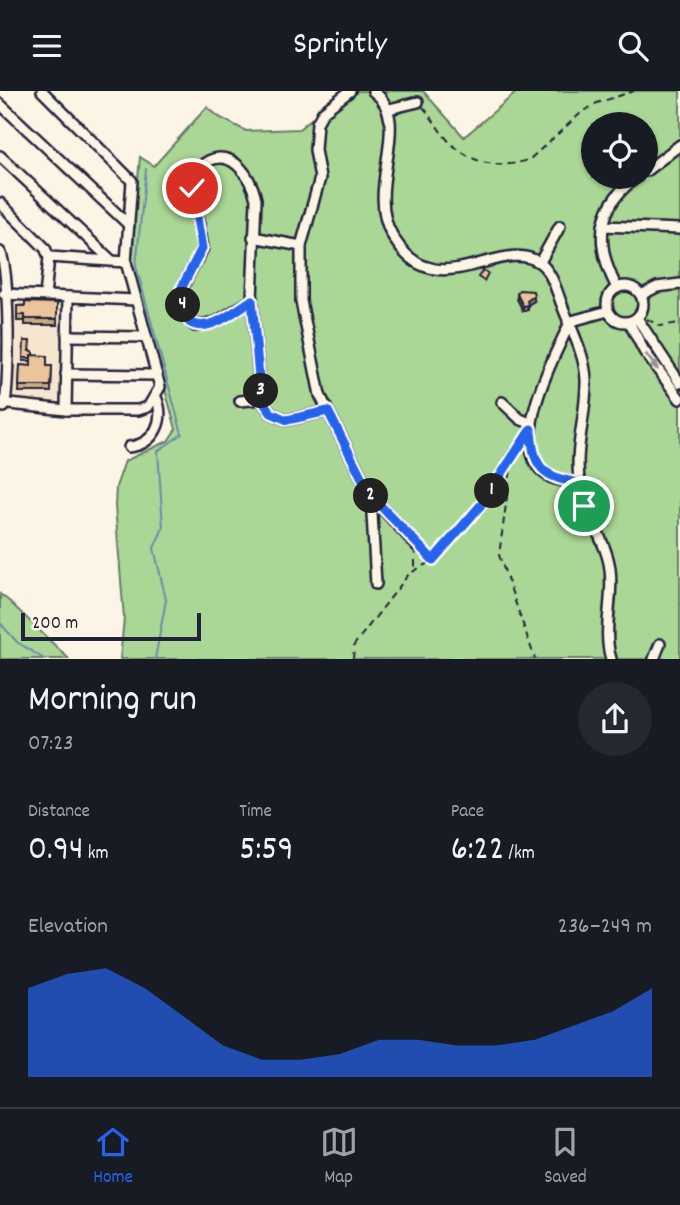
<!DOCTYPE html>
<meta charset="utf-8">
<style>
:root{--surface:#171b24;--page:#242831;--text:#f1f3f6;--muted:#9ea1a6;--line:#363941;--accent:#2563eb}
body{margin:0;font-family:Dekko,sans-serif;background:var(--page);color:var(--text);height:100vh;display:flex;flex-direction:column;font-size:26px;white-space:nowrap}
*{box-sizing:border-box;margin:0}
p{font-size:23px;color:var(--muted)}
.icon{flex:none;width:38px;height:38px;fill:none;stroke:currentColor;stroke-width:2;stroke-linecap:round;stroke-linejoin:round}
.map{position:relative;height:568px;overflow:hidden}
.details{display:flex;flex-direction:column;background:var(--surface);flex:1}
.details>*{flex:none}
.controls{position:absolute;left:581px;top:21px;display:grid;gap:14px}
.controls a{display:grid;place-items:center;width:77px;height:77px;border-radius:50%;background:var(--surface);box-shadow:0 2px 5px #0004;font-size:35px}
.scale{position:absolute;left:21px;bottom:18px;width:180px;box-sizing:border-box;padding-left:7px;border:4px solid #22223b;border-top:0;font-size:19px;line-height:24px;white-space:nowrap;color:#22223b;-webkit-text-stroke:5px #fcf5e5;paint-order:stroke}
.pin{position:absolute;display:grid;place-items:center;width:60px;height:60px;color:#fff;margin:-30px;border:4px solid #fff;border-radius:50%;box-shadow:0 2px 7px #0007}
.km{position:absolute;width:35px;height:35px;margin:-18px;border-radius:50%;background:#222;color:#fff;font-size:19px;line-height:35px;text-align:center}
.round{display:grid;place-items:center;flex:none;width:74px;height:74px;border-radius:37px;background:var(--page)}
.head{display:flex;align-items:center;justify-content:space-between;height:119px;padding:0 28px}
h1{font-size:38px;font-weight:600;line-height:52px}
.metrics{display:grid;grid-template-columns:repeat(3,1fr);gap:10px;height:119px;padding:7px 28px}
.metrics div{display:grid;align-content:center}
.metrics b{font-size:35px;font-weight:600}
.metrics small{font-size:19px;font-weight:400}
.metrics p{font-size:19px}
.chart{height:196px;padding:14px 28px}
.chart p{display:flex;justify-content:space-between}
.chart svg{width:100%;height:126px;margin-top:7px;fill:var(--accent);opacity:.7}
header{display:flex;justify-content:space-between;align-items:center;height:91px;padding:0 28px;background:var(--surface);font-size:32px;font-weight:600}
.tabs{display:flex;justify-content:space-around;align-items:center;height:98px;border-top:2px solid var(--line);background:var(--surface);font-size:19px;color:var(--muted)}
.tabs a{display:grid;justify-items:center;gap:4px}
.tabs .selected{color:var(--accent)}
.map>svg:first-child{display:block}
</style>
<header><svg class="icon" aria-label="menu" viewBox="0 0 24 24"><path d="M4 6h16M4 12h16M4 18h16"/></svg>Sprintly<svg class="icon" aria-label="search" viewBox="0 0 24 24"><circle cx="10" cy="10" r="6"/><path d="M15 15l6 6"/></svg></header>
<div class="map">
<svg width="680" height="568" viewBox="0 0 680 568">
<rect width="100%" height="100%" fill="#fcf5e5"/>
<filter id="ink" filterUnits="userSpaceOnUse"><feTurbulence type="fractalNoise" baseFrequency=".0143" numOctaves="2"/><feDisplacementMap in="SourceGraphic" scale="14" xChannelSelector="R" yChannelSelector="G"/><feConvolveMatrix kernelMatrix="1 2 1 2 8 2 1 2 1" color-interpolation-filters="sRGB"/></filter>
<g filter="url(#ink)">
<path fill="#f7e6cf" d="M12 208 61 209 64 213 62 309 59 312 11 309Z"/>
<g fill="#aad795" stroke="#667c68" stroke-width="2" fill-rule="evenodd">
<path d="M345 0H423L464 46 518 0H680V568H120L124 527 115 415 116 396 125 370 168 350 176 338 130 172 140 66 154 75 207 16 219 26 246 40 299 38ZM593 33H646V86H593Z"/>
<path d="M0 503 9 510 69 568H0Z"/>
</g>
<g fill="none" stroke-linecap="round" stroke-linejoin="round">
<g stroke="#6d8aaf" stroke-width="2">
<path d="M146 78 136 175 182 343 158 360 163 437 154 457 166 509 155 568"/>
<path d="M0 532 17 551 44 568"/>
</g>
<defs>
<g id="minor">
<path d="M350 0 323 21 317 32 315 59 320 87 301 155V210L320 304 371 405 418 456"/>
<path d="M373 0C415 30 364 95 392 144 434 220 501 143 540 172 552 181 557 201 562 214 571 238 585 263 586 289 587 324 573 359 580 394 585 424 607 451 610 478 614 508 602 539 611 568"/>
<path d="M0 13 129 134"/>
<path d="M389 18 418 11"/>
<path d="M0 65 111 169"/>
<path d="M646 80 680 54"/>
<path d="M0 112 45 157 49 166 45 205"/>
<path d="M603 135 680 138"/>
<path d="M253 146 301 155"/>
<path d="M0 161C10 175 10 298 4 316"/>
<path d="M49 166 126 171"/>
<path d="M540 171 560 135"/>
<circle cx="625" cy="213" r="18"/>
<path d="M617 197C595 155 595 116 637 86"/>
<path d="M4 203 136 209"/>
<path d="M641 204 657 196 680 193"/>
<path d="M252 209 216 231 195 235C163 213 192 181 203 157L193 97 200 76C227 52 250 81 256 108L252 209 261 308 271 322 287 329 328 320"/>
<path d="M637 227 680 292"/>
<path d="M568 231 608 220"/>
<path d="M629 231 644 260 680 308"/>
<path d="M568 236C553 267 502 364 552 387 560 390 570 391 579 392"/>
<path d="M67 245 146 246"/>
<path d="M66 283 157 284"/>
<path d="M240 310 261 308"/>
<path d="M502 311 520 328 532 333"/>
<path d="M0 312 66 319H138L148 316 160 296 126 171 132 90 42 0"/>
<path d="M66 319 68 206"/>
<path d="M129 356C155 353 166 329 156 306"/>
<path d="M371 405 376 493"/>
<path d="M654 568 660 553"/>
</g>
</defs>
<use href="#minor" stroke="#22223b" stroke-width="14"/>
<g stroke="#22223b" stroke-width="2" stroke-dasharray="7 5" stroke-linecap="butt">
<path d="M423 16C432 26 437 37 446 47 468 72 499 80 530 68L581 22 597 12 634 0"/>
<path d="M647 228 660 235 680 232"/>
<path d="M524 347 512 370 499 464 535 568"/>
<path d="M424 460 433 469"/>
<path d="M415 476V461"/>
<path d="M353 568 354 554 409 483 433 469 446 457 512 370"/>
</g>
<use href="#minor" stroke="#fcf5e5" stroke-width="9"/>
</g>
<g fill="#caa985" stroke="#22223b" stroke-width="2">
<path d="M517 203 534 210 528 214V219L523 220 517 208Z"/>
<path d="M57 212V234H25V230H17V215Z"/>
<path d="M24 250 33 264 47 275H52L51 301H19L20 274 31 275V270H23Z"/>
</g>
<path fill="#a4896c" stroke="#22223b" stroke-width="2" d="M534 205V210L527 214 528 219 523 220V215L527 210Z"/>
<g fill="#ebc49b" stroke="#22223b" stroke-width="2">
<path d="M483 179 488 182 484 190 478 186Z"/>
<path d="M519 199 533 200 534 205 527 210 528 214 523 215 517 203Z"/>
<path d="M25 211 57 212V228H25V224H17V215H25Z"/>
<path d="M24 250H30L29 260H33V264H31V267H23Z"/>
<path d="M31 264 47 265V275H52L51 295H19L20 274 31 275Z"/>
</g>
<defs><path id="oneway-solid" d="M-6-.8H1V-3.2L6.5 0L1 3.2V.8H-6Z" transform="scale(1.75)"/></defs>
<use fill="#9a9698" href="#oneway-solid" transform="translate(652 271) rotate(53)"/>
</g>
<g fill="none" stroke-linecap="round" stroke-linejoin="round" filter="url(#ink)">
<defs>
<path id="route" d="M192 97 202 157 181 198 189 231C208 244 236 219 252 209L261 308 271 322 287 329 328 320 371 405 433 469 481 414 531 338C533 376 541 386 579 392L584 415"/>
</defs>
<use href="#route" stroke="#fff" stroke-width="14"/>
<use href="#route" stroke="#2563eb" stroke-width="9"/>
</g>
</svg>
<div class="controls">
<a><svg class="icon" aria-label="locate" viewBox="0 0 24 24"><circle cx="12" cy="12" r="6"/><path d="M12 2v4M12 18v4M2 12h4M18 12h4"/></svg></a>
</div>
<div class="scale">200 m</div>
<div class="pin" style="left:584px;top:415px;background:#1e9e55"><svg class="icon" aria-label="arrive" viewBox="0 0 24 24"><path d="M6 21V4h12l-3 4 3 4H6"/></svg></div>
<div class="pin" style="left:192px;top:97px;background:#d93025"><svg class="icon" aria-label="check" viewBox="0 0 24 24"><path d="M5 12l5 5 9-10"/></svg></div>
<b class="km" style="left:492px;top:400px">1</b>
<b class="km" style="left:371px;top:405px">2</b>
<b class="km" style="left:261px;top:300px">3</b>
<b class="km" style="left:183px;top:214px">4</b>
</div>
<section class="details">
<div class="head"><div><h1>Morning run</h1><p>07:23</p></div><a class="round"><svg class="icon" aria-label="share" viewBox="0 0 24 24"><path d="M12 15V3M7 8l5-5 5 5M5 13v7h14v-7"/></svg></a></div>
<div class="metrics">
<div><p>Distance</p><b>0.94<small> km</small></b></div>
<div><p>Time</p><b>5:59</b></div>
<div><p>Pace</p><b>6:22<small> /km</small></b></div>
</div>
<div class="chart"><p><span>Elevation</span>236–249 m</p>
<svg viewBox="0 0 160 44" preserveAspectRatio="none"><path d="M0 44V13L10 8L20 6L30 13L40 23L50 33L60 38L70 38L80 36L90 31L100 31L110 33L120 33L130 31L140 26L150 21L160 13V44z"/></svg>
</div>
</section>
<nav class="tabs">
<a class="selected"><svg class="icon" aria-label="home" viewBox="0 0 24 24"><path d="M3 11l9-7 9 7M6 9v11h12V9"/></svg>Home</a>
<a><svg class="icon" aria-label="map" viewBox="0 0 24 24"><path d="M3 6l6-2 6 2 6-2v14l-6 2-6-2-6 2zM9 4v14M15 6v14"/></svg>Map</a>
<a><svg class="icon" aria-label="saved" viewBox="0 0 24 24"><path d="M7 4h10v16l-5-4-5 4z"/></svg>Saved</a>
</nav>
